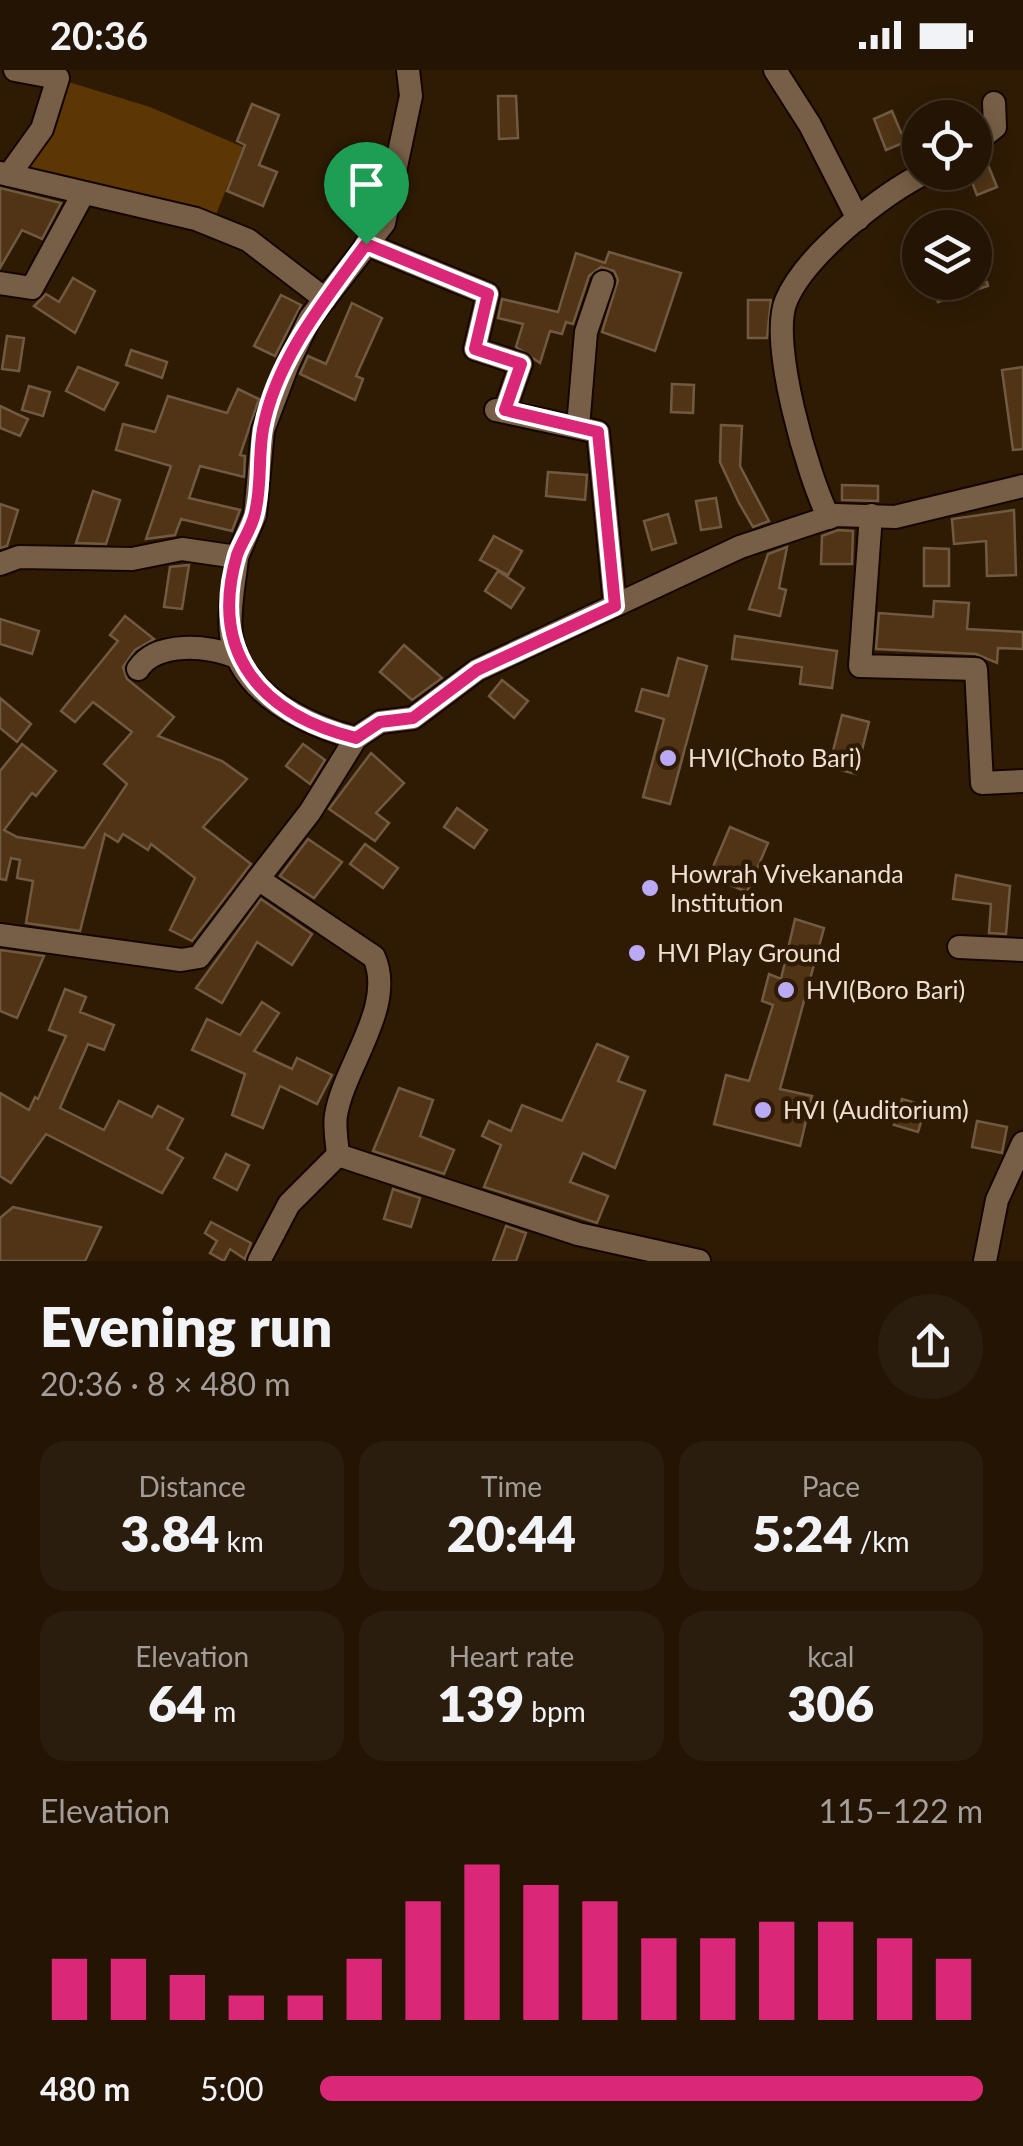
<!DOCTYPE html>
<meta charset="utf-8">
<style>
:root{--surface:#231403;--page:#2b1d0d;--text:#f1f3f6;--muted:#a39e9a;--line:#403325;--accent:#db2777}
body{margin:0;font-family:Lato,sans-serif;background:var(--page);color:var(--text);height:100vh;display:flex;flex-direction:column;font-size:38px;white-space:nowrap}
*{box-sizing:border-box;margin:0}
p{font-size:32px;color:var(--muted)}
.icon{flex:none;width:55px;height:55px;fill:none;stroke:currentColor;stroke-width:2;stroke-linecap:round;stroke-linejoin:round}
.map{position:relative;height:1191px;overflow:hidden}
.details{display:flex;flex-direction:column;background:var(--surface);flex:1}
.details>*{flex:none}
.fabs{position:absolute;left:902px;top:30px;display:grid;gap:20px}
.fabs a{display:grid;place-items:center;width:90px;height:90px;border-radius:50%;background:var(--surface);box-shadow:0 5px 25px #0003,0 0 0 2px var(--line);font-size:50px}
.pin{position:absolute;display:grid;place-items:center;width:85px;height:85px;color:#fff;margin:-102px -42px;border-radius:50% 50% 50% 0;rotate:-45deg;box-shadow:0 0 10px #0007}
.pin .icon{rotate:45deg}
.round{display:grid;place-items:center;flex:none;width:105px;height:105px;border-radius:52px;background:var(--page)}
.summary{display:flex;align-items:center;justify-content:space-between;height:170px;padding:0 40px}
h1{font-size:55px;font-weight:800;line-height:75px}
.stats{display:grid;grid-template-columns:repeat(3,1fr);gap:15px;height:170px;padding:10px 40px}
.stats div{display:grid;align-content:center;border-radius:25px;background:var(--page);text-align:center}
.stats b{font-size:50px;font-weight:800}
.stats small{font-size:28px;font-weight:400}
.stats p{font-size:28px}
.chart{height:280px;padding:20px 40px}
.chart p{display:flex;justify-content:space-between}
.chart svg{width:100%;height:180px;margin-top:10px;stroke:var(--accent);stroke-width:6}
ul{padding:0 40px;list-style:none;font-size:32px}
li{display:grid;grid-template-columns:160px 120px 1fr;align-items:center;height:75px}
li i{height:25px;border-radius:12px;background:var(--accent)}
.status{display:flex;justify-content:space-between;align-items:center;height:70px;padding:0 50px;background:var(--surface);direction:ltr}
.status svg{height:28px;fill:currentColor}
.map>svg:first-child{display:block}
</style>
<div class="status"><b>20:36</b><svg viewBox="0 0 49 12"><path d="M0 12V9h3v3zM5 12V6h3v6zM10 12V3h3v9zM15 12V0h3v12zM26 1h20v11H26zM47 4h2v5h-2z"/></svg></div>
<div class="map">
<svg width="1023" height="1191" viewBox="0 0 1023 1191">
<rect width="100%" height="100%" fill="#2f1b04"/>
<path fill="#5c3703" d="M62 10 150 37 243 77 213 152 22 99Z"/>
<g fill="#503415" stroke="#715a42" stroke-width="2.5">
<path d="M498 26H516L518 68 499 69Z"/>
<path d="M252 34 279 45 259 95 277 102 263 136 227 121 245 75 237 71Z"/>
<path d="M892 41 905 72 886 80 874 49Z"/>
<path d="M984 85 997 117 977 125 968 102H975V88Z"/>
<path d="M0 118 61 133 42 169 22 160 0 198Z"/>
<path d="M609 182 681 203 655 281 602 262 618 210 614 201 601 197 589 206 573 254 566 252 562 264 550 261 540 293 516 277 523 254 498 248 502 229 558 242 576 183 605 193Z"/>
<path d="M73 208 95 221 75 263 34 236 46 224 59 232Z"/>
<path d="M930 212H987L988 216 938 232Z"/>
<path d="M281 225 301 235 275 286 254 276Z"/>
<path d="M748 230H771L767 268H748Z"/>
<path d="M352 233 382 248 356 306 363 309 355 330 300 304 308 286 326 294Z"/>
<path d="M7 266 24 268 19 301 2 299Z"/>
<path d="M131 280 167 292 162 308 126 295Z"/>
<path d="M78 297 118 313 104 340 66 321Z"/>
<path d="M1023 297V379L1013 380 1002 300Z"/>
<path d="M672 314 694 315 693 343 671 342Z"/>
<path d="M29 316 50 322 43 346 22 340Z"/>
<path d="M238 319 259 329 240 385 245 386 244 407 200 396 189 428 240 440 232 461 181 449 175 465 146 469 171 396 116 380 123 354 155 362 168 326 227 343Z"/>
<path d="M0 336 28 349 20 366 0 358Z"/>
<path d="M721 355 742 356 740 396 769 451 753 457 739 433 720 392Z"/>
<path d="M548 402 587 405 585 430 546 426Z"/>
<path d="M842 415 878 416V431L842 430Z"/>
<path d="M93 421 120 430 106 474 76 473Z"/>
<path d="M716 428 721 457 701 460 696 431Z"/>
<path d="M0 434 18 440 7 476 0 478Z"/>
<path d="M1014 440 1016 505 987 506 986 471 954 474 952 449Z"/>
<path d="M668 444 676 473 652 480 644 451Z"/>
<path d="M838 460 853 461 852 494H821L822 466Z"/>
<path d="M494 466 522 481 508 505 480 490Z"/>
<path d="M787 477 779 518 786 520 780 546 749 539 768 484Z"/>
<path d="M924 478 949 479V516H924Z"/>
<path d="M189 495 182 539 164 537 170 497Z"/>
<path d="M498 501 524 518 511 538 485 521Z"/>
<path d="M934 531 969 533 967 559 1023 562V579L998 578 997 593 976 584 876 579 879 543 933 547Z"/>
<path d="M125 546 154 569 135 580 123 597 127 609 174 647 158 666 222 691 247 709 203 757 251 794 192 871 170 860 195 808 151 774 148 780 123 764 118 772 105 764 80 861 26 853 33 811 17 808 20 790 11 788 6 810 0 809V701L22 674 56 701 36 726 32 723 4 760 17 767 84 778 127 714 104 694 132 662 93 632 75 652 61 641 118 571 110 565Z"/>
<path d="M0 549 39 561 32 584 0 574Z"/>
<path d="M735 566 837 581 832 618 800 614 802 597 732 589Z"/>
<path d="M404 575 442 608 412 630 380 602Z"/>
<path d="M678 588 707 596 670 734 643 727 664 649 636 641 642 619 668 626Z"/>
<path d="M502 610 528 631 514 648 489 626Z"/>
<path d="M0 628 31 654 17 672 0 658Z"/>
<path d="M842 645 869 652 856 704 829 697Z"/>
<path d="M303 674 325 690 310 714 286 696Z"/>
<path d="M371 683 404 713 376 743 389 753 375 771 329 739Z"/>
<path d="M457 738 487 760 474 778 444 757Z"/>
<path d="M730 757 768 773 747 822 709 806Z"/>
<path d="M308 769 342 792 314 828 280 806Z"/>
<path d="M365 774 398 798 383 818 350 794Z"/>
<path d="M956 805 1010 816 1006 864 989 863 991 834 953 829Z"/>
<path d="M261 829 312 864 292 895 257 872 222 933 196 918Z"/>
<path d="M795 849 824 858 780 1019 812 1026 800 1076 714 1054 726 1005 749 1011 773 935 762 931 769 904 781 909Z"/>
<path d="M0 880 44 886 17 948 0 941Z"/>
<path d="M65 919 86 927 80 942 114 955 104 980 88 974 60 1038 104 1060 119 1031 152 1047 158 1036 183 1049 167 1079 183 1088 162 1123 46 1064 11 1113 0 1106V1023L29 1040 35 1027 38 1029 66 966 49 960Z"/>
<path d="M262 932 279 943 254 981 292 999 297 988 332 1005 317 1034 280 1016 263 1058 232 1045 245 1004 192 980 207 949 240 965Z"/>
<path d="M597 974 628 987 618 1011 645 1021 615 1098 583 1083 570 1112 608 1126 597 1153 484 1117 501 1075 482 1066 489 1051 511 1061 522 1035 562 1051Z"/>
<path d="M399 1018 433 1030 420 1066 454 1080 444 1104 373 1081Z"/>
<path d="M902 1029 926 1036 918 1062 894 1055Z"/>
<path d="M977 1051 1007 1057 1002 1083 972 1077Z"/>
<path d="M226 1084 249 1095 237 1120 214 1108Z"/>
<path d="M393 1119 420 1128 411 1157 384 1149Z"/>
<path d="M13 1137 101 1157 85 1191H0V1148Z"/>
<path d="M211 1152 251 1173 245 1189 230 1179 224 1191 210 1183 217 1171 205 1163Z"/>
<path d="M506 1156 526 1163 516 1191H493Z"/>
</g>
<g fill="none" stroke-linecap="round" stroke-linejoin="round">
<defs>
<g id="street">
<path d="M775 0 810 55 858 149"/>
<path d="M975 73 995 57 994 33"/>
<path d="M0 103 196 149 248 170 325 229"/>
<path d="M9 105 42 59 58 8 15 0"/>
<path d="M366 174 488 224 475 279 521 294 505 340"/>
<path d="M0 213 32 218 83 124"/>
<path d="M496 340 598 362 615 535"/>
<path d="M578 357 586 262 603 212"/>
<path d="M871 445 860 596 976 599 982 713 1023 711"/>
<path d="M829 448C808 407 769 272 786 231 805 185 882 124 927 102"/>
<path d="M237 487 255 445 263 360 288 294 310 248 384 153 411 26 408 0"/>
<path d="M0 494 19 487 132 489 182 479 237 487C235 511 228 540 231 565 239 623 306 655 356 668L310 742 258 809"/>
<path d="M138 599C156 571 209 575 236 587"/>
<path d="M356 668 380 652 413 648 477 600 740 477 836 445 895 447 1023 416"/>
<path d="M0 865 181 890 199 887 258 809 374 887C396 936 344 996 336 1045 334 1057 337 1072 338 1085L578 1164 699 1191"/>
<path d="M959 877 1023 880"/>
<path d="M259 1191 289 1134 338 1085"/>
<path d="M985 1191 997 1130 1023 1073"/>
</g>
</defs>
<use href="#street" stroke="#160500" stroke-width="26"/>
<use href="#street" stroke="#775f47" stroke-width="22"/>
</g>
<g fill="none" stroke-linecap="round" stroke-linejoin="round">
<defs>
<path id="route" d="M366 174 488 224 475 279 521 294 505 340 598 362 615 536 477 600 413 648 380 652 356 668C263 645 208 585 237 485 242 471 252 458 255 443 262 415 258 387 263 359 276 289 325 230 366 174Z"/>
</defs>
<use href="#route" stroke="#fff" stroke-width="20"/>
<use href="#route" stroke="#db2777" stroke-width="12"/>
</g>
<g fill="#baaaf6" stroke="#2f1b04" stroke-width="4">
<circle cx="668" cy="688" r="10"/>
<circle cx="650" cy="818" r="10"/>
<circle cx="637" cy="883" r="10"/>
<circle cx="786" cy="920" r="10"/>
<circle cx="763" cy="1040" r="10"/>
</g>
<g text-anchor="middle" stroke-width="9" stroke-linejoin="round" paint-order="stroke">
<g font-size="25" fill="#eee0d2" stroke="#2f1b04" text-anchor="start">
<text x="688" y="697">HVI(Choto Bari)</text>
<text x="670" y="813">Howrah Vivekananda<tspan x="670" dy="29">Institution</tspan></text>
<text x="657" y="892">HVI Play Ground</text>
<text x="806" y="929">HVI(Boro Bari)</text>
<text x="783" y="1049">HVI (Auditorium)</text>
</g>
</g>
</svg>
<div class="fabs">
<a><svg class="icon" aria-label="locate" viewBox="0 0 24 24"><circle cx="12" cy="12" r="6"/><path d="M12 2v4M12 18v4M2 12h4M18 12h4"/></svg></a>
<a><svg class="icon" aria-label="layers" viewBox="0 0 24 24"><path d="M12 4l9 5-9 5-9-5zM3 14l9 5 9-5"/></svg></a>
</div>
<div class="pin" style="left:366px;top:174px;background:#1e9e55"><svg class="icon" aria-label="arrive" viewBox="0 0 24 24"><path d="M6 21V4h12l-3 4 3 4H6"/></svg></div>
</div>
<section class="details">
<div class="summary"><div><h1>Evening run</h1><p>20:36 · 8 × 480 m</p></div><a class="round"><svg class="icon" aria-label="share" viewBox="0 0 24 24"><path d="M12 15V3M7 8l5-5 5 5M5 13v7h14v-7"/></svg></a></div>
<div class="stats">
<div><p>Distance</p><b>3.84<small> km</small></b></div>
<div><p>Time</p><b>20:44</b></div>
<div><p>Pace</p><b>5:24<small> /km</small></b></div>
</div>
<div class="stats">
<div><p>Elevation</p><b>64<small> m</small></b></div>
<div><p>Heart rate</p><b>139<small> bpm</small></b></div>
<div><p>kcal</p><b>306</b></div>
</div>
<div class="chart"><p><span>Elevation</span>115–122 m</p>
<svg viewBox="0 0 160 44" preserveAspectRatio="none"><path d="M5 44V29M15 44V29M25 44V33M35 44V38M45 44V38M55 44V29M65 44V15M75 44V6M85 44V11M95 44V15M105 44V24M115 44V24M125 44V20M135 44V20M145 44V24M155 44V29"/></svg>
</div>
<ul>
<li><b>480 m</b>5:00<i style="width:100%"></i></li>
</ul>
</section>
